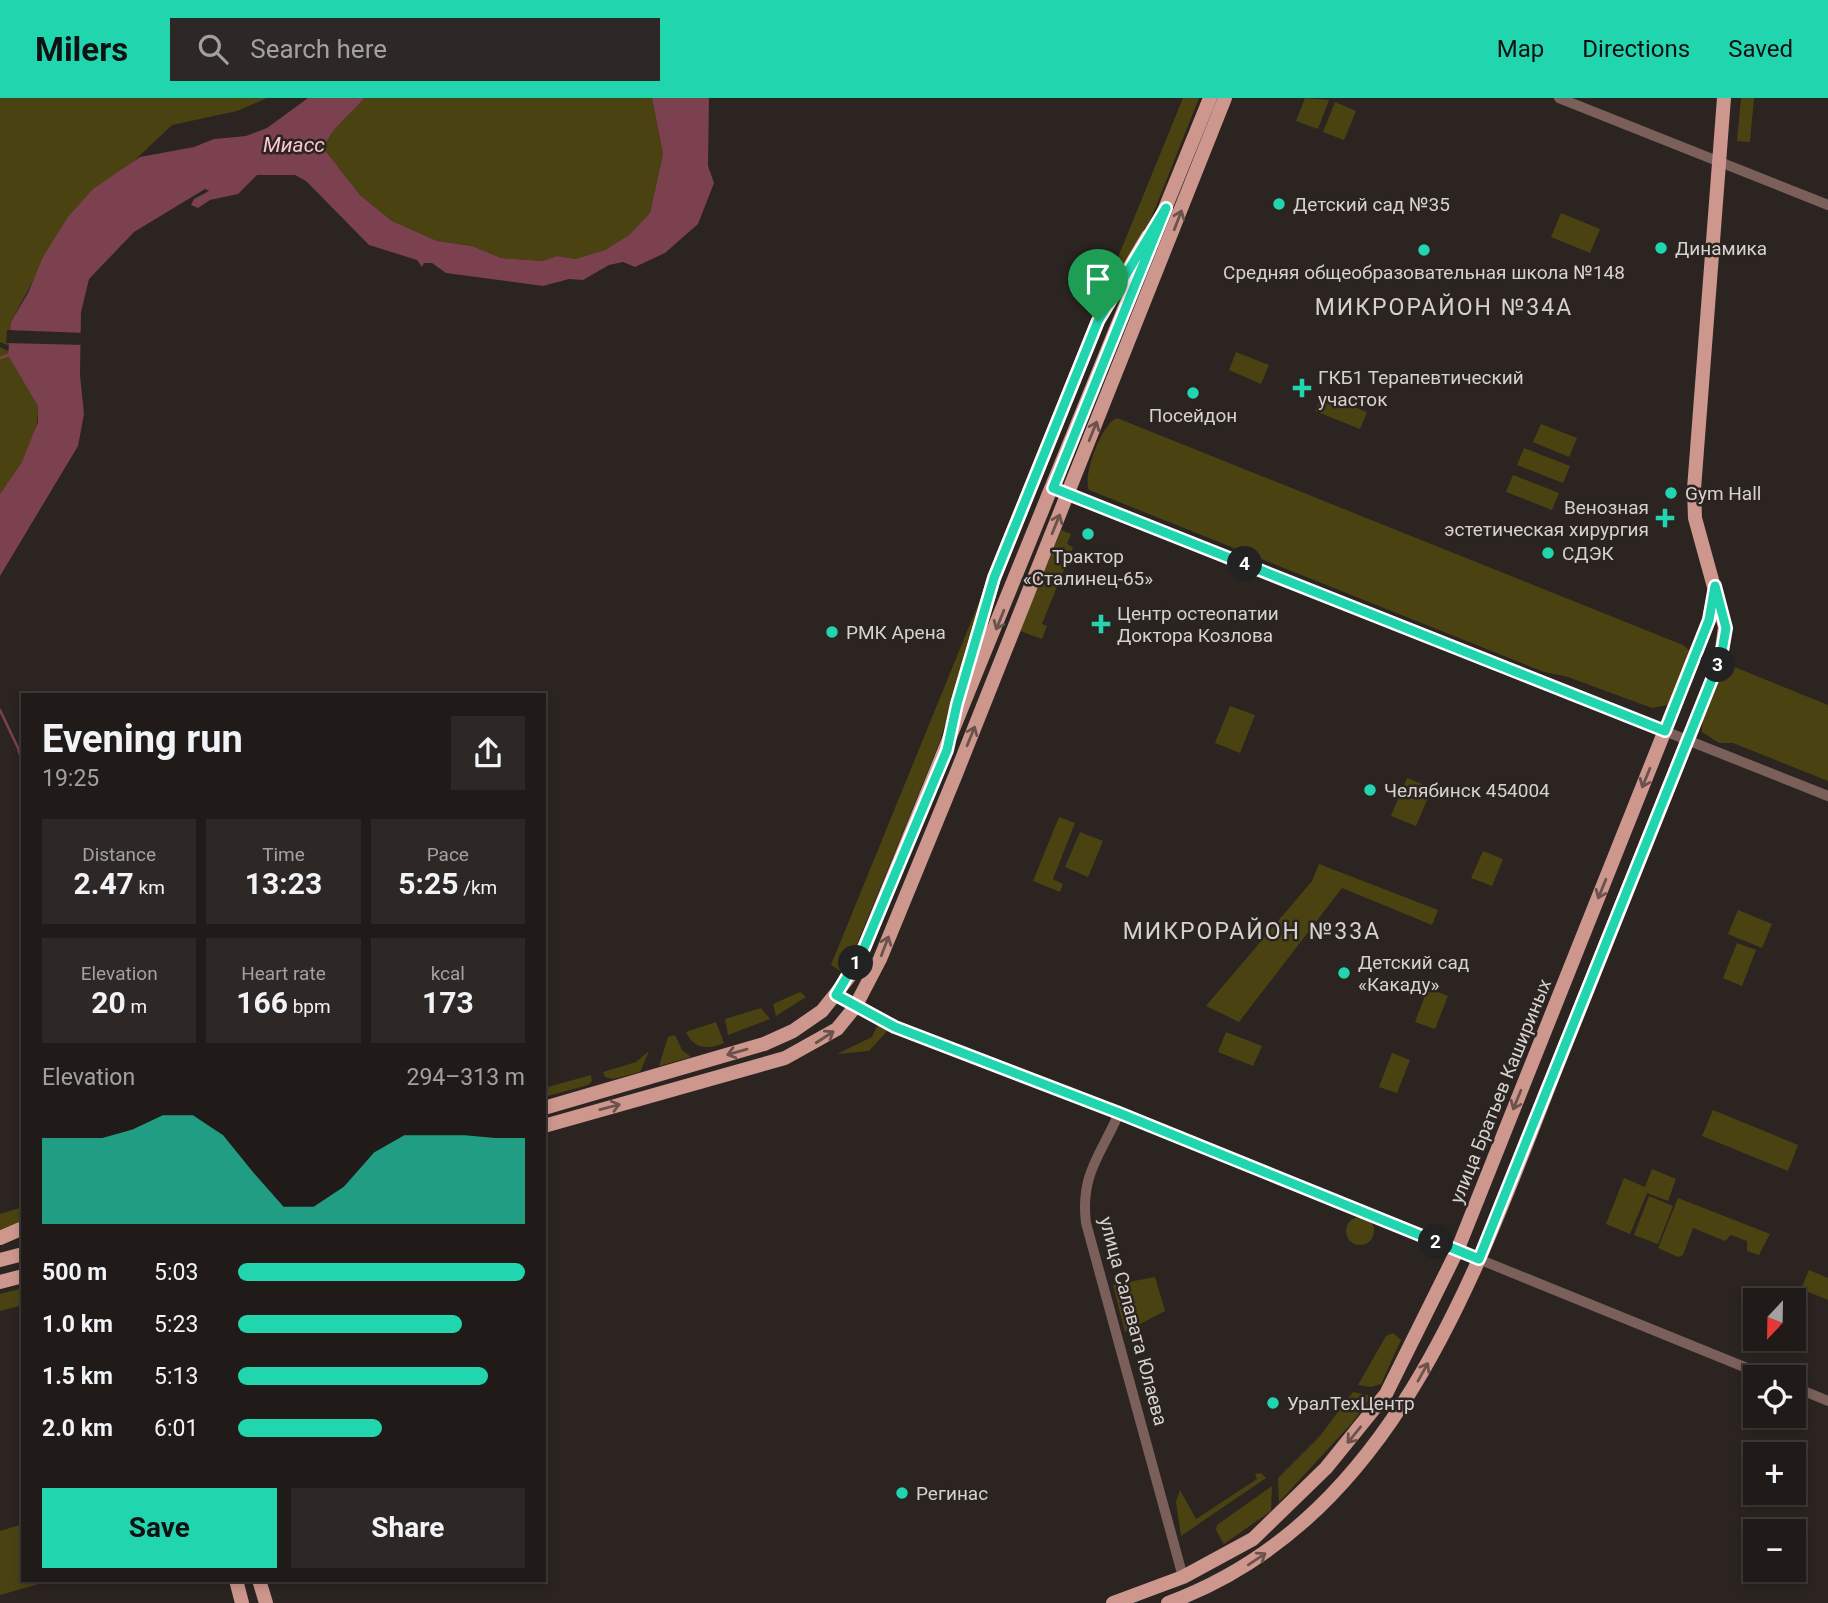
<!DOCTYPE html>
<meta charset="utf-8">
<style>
:root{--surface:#201b18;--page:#2d2825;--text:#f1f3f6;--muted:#a2a1a2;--line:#3d3937;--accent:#21d5af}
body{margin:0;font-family:Roboto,sans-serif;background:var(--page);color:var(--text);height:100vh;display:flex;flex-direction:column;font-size:26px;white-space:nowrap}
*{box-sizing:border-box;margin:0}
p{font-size:23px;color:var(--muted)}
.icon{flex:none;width:38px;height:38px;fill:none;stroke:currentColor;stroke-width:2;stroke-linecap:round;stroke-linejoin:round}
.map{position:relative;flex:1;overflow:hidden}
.details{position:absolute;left:21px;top:595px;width:525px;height:889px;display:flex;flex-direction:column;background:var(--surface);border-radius:0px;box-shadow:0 4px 10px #0003,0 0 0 2px var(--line)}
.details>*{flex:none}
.needle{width:46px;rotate:202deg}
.controls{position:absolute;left:1743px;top:1190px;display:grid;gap:14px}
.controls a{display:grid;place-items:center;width:63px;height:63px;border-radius:0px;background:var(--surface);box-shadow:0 4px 10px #0003,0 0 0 2px var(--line);font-size:35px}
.pin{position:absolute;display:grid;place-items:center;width:60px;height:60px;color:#fff;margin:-72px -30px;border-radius:50% 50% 50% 0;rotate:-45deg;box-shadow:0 0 7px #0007}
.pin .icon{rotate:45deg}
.km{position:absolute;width:35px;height:35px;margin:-18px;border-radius:50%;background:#222;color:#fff;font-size:19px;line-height:35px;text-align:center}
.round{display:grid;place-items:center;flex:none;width:74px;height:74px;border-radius:0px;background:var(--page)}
.summary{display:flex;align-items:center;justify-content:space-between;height:119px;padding:0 21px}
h1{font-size:38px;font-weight:700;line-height:52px}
.figures{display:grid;grid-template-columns:repeat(3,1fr);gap:10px;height:119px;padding:7px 21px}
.figures div{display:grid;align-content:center;border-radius:0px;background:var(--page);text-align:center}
.figures b{font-size:30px;font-weight:700}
.figures small{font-size:19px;font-weight:400}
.figures p{font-size:19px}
.chart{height:196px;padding:14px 21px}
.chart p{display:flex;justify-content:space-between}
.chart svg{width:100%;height:126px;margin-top:7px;fill:var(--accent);opacity:.7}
.action{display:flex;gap:14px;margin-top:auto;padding:14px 21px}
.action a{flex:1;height:80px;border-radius:0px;background:var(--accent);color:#111;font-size:28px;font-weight:700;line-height:80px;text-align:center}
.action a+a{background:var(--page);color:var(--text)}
ul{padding:0 21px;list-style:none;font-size:23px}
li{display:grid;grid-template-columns:112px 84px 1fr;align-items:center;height:52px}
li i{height:18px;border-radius:9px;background:var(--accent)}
header{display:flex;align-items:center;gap:42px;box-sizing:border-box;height:98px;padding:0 35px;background:var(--accent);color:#111}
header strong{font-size:33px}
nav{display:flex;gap:38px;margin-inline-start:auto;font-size:24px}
.search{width:490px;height:63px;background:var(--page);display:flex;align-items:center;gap:18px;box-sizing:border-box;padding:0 24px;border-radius:0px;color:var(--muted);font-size:26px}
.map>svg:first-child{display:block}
</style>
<header>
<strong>Milers</strong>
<div class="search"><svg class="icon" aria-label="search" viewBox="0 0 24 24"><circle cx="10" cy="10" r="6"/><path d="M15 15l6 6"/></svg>Search here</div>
<nav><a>Map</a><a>Directions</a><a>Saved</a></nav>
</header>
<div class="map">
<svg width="1828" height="1505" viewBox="0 0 1828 1505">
<rect width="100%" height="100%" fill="#2b2420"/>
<g fill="#4a4311">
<path d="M0 0H267L237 13 172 27 59 134 11 224 10 248 0 244Z"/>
<path d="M364 0H652L663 56 650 115 629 137 605 152 575 161 557 158 544 163 501 160 472 148 437 143 392 123 360 97 324 51C330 30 351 17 364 0Z"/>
<path d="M1183 0H1199L1149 126 1129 157 1088 233Z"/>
<path d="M1305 0 1329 2 1318 31 1296 23Z"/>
<path d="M1741 0H1754L1750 44 1737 43Z"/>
<path d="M1335 4 1356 13 1344 42 1323 34Z"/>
<path d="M1561 115 1600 131 1590 155 1551 139Z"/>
<path d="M0 249 8 253 38 308C39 342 19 370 0 396Z"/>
<path d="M1236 254 1269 267 1261 286 1229 272Z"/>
<path d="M1322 296 1367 314 1360 331 1315 313Z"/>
<path d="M1117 320 1683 547 1690 553 1668 607 1652 610 1568 579 1544 574 1089 392C1082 378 1102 325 1117 320Z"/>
<path d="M1541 326 1577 340 1569 359 1533 344Z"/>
<path d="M1524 350 1570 368 1563 385 1517 367Z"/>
<path d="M1513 377 1559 395 1552 412 1506 394Z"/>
<path d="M1061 432 1071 436 1067 446 1073 449 1042 526 1047 528 1042 541 1020 533Z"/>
<path d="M986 487 940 643 855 851 842 874 831 867Z"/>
<path d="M1732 568 1828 607V683L1733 645H1719L1702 634C1701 616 1714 575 1732 568Z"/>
<path d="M1230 608 1255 617 1240 655 1215 645Z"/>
<path d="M1407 680 1432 690 1416 728 1391 718Z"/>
<path d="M1059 719 1075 725 1053 781 1063 786 1060 794 1033 783Z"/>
<path d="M1080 734 1103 743 1088 779 1065 769Z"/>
<path d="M1483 753 1503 761 1492 788 1471 780Z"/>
<path d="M1319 766 1438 812 1432 827 1342 790 1239 924 1206 908 1312 783Z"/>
<path d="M1738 812 1772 826 1762 850 1728 836Z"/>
<path d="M1737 845 1756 852 1742 888 1723 880Z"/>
<path d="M1428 890 1448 898 1435 931 1415 924Z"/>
<path d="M800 894 806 899 776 918 773 906Z"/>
<path d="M761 910 770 921 728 937 725 921Z"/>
<path d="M716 924 724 945C708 952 694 951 686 934Z"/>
<path d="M878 926 888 932 869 953 837 956 872 939Z"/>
<path d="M1226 934 1262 948 1253 968 1218 954Z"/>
<path d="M675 937 682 952 691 959 659 968 668 939Z"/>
<path d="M649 953 640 974 613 981 605 979 603 974 636 964Z"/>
<path d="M1392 955 1410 962 1397 995 1379 989Z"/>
<path d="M591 977 592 983 588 987 544 999V990Z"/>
<path d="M1713 1012 1798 1047 1788 1073 1702 1038Z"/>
<path d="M1652 1071 1676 1081 1668 1103 1647 1095 1630 1136 1606 1126 1624 1080 1645 1089Z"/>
<path d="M1649 1098 1673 1108 1658 1146 1634 1137Z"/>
<path d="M1678 1100 1770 1136 1759 1157 1747 1153V1143L1731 1137 1725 1143 1693 1130 1683 1157 1678 1159 1658 1150Z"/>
<path d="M23 1109V1125L0 1134V1116Z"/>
<circle cx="1360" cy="1133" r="14"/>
<path d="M1809 1172 1828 1180V1202L1801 1191Z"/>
<path d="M1155 1179 1165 1213 1125 1234 1113 1187Z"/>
<path d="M23 1190V1207L0 1213V1196Z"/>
<path d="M1393 1235 1401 1242 1381 1286 1371 1289 1358 1287 1386 1238Z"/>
<path d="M1353 1294 1372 1298 1351 1326 1279 1404 1278 1380 1320 1338Z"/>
<path d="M1261 1375 1266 1380 1181 1438 1176 1404 1180 1392 1196 1421 1257 1381 1255 1376Z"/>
<path d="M1272 1388 1271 1413 1224 1446 1216 1432 1217 1427Z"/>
<path d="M23 1426V1482H53L0 1497V1433Z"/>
</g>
<path fill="#7b414f" d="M308 0H364C351 17 330 30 324 51L360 97 392 123 437 143 472 148 501 160 543 163 557 158 575 161 605 152 629 137 650 115 663 56 652 0H709L708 68 714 85 698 126 665 155 635 169 623 164 609 167 583 182 569 181 543 188 446 175 432 165H424L422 169 417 162 369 147 306 83 295 77H257L238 96 210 102 198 110 191 107 194 101 209 93 205 91 134 134 89 181 81 214 80 277 84 316 78 348 0 478V396L22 364 38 324V308L8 257 11 224 28 195 43 159 68 119 93 91 140 59 194 49 214 41 246 38 267 30Z"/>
<path fill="#2b2420" d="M7 232 85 235 86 247 6 245Z"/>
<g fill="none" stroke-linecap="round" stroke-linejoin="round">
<g stroke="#7b414f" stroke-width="2.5">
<path d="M0 260 8 257"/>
<path d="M0 612 18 650 23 668"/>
</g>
<g stroke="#7a5f5a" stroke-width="10">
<path d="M1559 0 1828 107"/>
<path d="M1053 390 1828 698"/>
<path d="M836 897 895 929 1119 1015 1769 1279"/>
<path d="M1119 1015C1101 1057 1080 1076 1086 1125L1183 1479"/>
<path d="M1794 1289 1828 1303"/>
</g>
<g stroke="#ce978d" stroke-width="14">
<path d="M957 607 994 480 1098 223 1148 138"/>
<path d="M544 1010 764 946 793 933 822 913 849 879 864 850 1210 0"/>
<path d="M544 1028 785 960 837 931 855 909 880 861 956 676 1225 0"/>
<path d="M0 1140 23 1130"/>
<path d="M0 1162 23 1156"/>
<path d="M0 1184 23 1178"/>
<path d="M236 1482 242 1505"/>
<path d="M259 1482 266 1505"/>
<path d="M1113 1505 1183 1479 1253 1441 1326 1370 1386 1296 1457 1153 1709 522 1714 497"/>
<path d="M1168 1505C1403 1418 1480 1159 1565 948 1617 818 1669 688 1721 559L1725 529 1695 420 1694 391 1724 0"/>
</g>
</g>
<defs><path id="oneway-shaft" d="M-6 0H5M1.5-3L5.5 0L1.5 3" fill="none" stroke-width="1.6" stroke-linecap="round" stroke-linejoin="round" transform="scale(1.75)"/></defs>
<g stroke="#6c524c">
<use href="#oneway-shaft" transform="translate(1178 122) rotate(-69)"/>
<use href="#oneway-shaft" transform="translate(1093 333) rotate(-68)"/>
<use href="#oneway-shaft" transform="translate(1056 426) rotate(-68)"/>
<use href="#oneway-shaft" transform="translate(1000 522) rotate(112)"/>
<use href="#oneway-shaft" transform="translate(971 638) rotate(-68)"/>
<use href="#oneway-shaft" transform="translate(1646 680) rotate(112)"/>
<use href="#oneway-shaft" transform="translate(1602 791) rotate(112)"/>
<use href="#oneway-shaft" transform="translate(885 848) rotate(-69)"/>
<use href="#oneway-shaft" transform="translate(825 939) rotate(-33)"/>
<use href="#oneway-shaft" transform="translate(737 954) rotate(164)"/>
<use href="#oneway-shaft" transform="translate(1517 1002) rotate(112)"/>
<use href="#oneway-shaft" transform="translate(610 1009) rotate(-15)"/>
<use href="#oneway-shaft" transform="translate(1423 1274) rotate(-61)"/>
<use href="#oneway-shaft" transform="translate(1354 1337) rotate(129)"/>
<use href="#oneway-shaft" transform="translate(1257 1461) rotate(-34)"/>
</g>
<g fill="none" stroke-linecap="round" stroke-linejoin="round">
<defs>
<path id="route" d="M1166 110 1053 390 1665 633 1709 522 1715 488 1726 530 1721 559 1479 1161 1119 1015 895 929 836 897 864 850 947 652 957 606 994 480 1098 223Z"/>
</defs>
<use href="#route" stroke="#fff" stroke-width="14"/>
<use href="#route" stroke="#21d5af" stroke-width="9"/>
</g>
<g fill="#21d5af" stroke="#2b2420" stroke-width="2.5">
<circle cx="1279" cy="106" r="7"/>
<circle cx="1661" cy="150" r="7"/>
<circle cx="1424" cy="152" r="7"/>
<path d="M1298.5 279.5h7v7h7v7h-7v7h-7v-7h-7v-7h7z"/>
<circle cx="1193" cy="295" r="7"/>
<circle cx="1671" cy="395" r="7"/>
<path d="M1661.5 409.5h7v7h7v7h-7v7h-7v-7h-7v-7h7z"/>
<circle cx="1088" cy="436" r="7"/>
<circle cx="1548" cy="455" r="7"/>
<path d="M1097.5 515.5h7v7h7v7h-7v7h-7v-7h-7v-7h7z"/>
<circle cx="832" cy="534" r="7"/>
<circle cx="1370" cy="692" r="7"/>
<circle cx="1344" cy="875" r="7"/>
<circle cx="1273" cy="1305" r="7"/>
<circle cx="902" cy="1395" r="7"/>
</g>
<g text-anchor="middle" stroke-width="5" stroke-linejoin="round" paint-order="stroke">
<g font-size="19" fill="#d6d2cf" stroke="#2b2420" text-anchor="start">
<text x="1293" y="113">Детский сад №35</text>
<text x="1675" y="157">Динамика</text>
<text x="1424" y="181" text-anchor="middle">Средняя общеобразовательная школа №148</text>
<text x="1318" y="286">ГКБ1 Терапевтический<tspan x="1318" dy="22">участок</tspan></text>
<text x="1193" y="324" text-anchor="middle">Посейдон</text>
<text x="1685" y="402">Gym Hall</text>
<text x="1649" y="416" text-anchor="end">Венозная<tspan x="1649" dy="22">эстетическая хирургия</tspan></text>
<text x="1562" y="462">СДЭК</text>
<text x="1088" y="465" text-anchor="middle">Трактор<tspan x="1088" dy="22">«Сталинец-65»</tspan></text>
<text x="1117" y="522">Центр остеопатии<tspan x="1117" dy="22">Доктора Козлова</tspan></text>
<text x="846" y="541">РМК Арена</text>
<text x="1384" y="699">Челябинск 454004</text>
<text x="1358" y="871">Детский сад<tspan x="1358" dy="22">«Какаду»</tspan></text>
<text x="1287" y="1312">УралТехЦентр</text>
<text x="916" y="1402">Регинас</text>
</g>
<g font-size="19" fill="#d6d2cf" stroke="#2b2420">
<text transform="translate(1500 993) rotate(-68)" y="7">улица Братьев Кашириных</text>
<text transform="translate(1134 1223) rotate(75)" y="7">улица Салавата Юлаева</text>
</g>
<g font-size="21" font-style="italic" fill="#fec5d0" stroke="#2b2420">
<text x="294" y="54">Миасс</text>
</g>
<g font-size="23" letter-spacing="2" fill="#d6d2cf" stroke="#2b2420">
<text x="1444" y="217">МИКРОРАЙОН №34А</text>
<text x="1252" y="841">МИКРОРАЙОН №33А</text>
</g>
</g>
</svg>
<div class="controls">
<a><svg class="needle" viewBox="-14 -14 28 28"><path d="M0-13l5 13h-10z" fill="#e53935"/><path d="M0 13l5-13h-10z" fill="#a2a1a2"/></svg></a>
<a><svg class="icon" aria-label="locate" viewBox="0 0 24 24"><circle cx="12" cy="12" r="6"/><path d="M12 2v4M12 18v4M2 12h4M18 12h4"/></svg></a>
<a>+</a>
<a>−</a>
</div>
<div class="pin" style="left:1098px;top:223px;background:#1e9e55"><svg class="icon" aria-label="arrive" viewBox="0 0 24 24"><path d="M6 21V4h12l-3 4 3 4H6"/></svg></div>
<b class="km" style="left:856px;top:865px">1</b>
<b class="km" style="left:1436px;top:1144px">2</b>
<b class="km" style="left:1718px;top:567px">3</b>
<b class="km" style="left:1245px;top:466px">4</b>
<section class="details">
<div class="summary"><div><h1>Evening run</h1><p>19:25</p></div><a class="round"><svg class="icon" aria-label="share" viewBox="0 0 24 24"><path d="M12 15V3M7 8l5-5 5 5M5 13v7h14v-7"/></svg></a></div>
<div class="figures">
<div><p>Distance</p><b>2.47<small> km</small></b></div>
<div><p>Time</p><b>13:23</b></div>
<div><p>Pace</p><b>5:25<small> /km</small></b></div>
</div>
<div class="figures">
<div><p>Elevation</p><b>20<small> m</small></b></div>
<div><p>Heart rate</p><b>166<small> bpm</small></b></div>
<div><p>kcal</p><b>173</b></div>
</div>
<div class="chart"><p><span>Elevation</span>294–313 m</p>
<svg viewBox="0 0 160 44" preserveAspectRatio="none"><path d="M0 44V14L10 14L20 14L30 11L40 6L50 6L60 13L70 26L80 38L90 38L100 31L110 19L120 13L130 13L140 13L150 14L160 14V44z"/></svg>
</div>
<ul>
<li><b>500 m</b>5:03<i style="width:100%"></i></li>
<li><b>1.0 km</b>5:23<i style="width:78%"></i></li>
<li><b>1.5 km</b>5:13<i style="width:87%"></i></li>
<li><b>2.0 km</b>6:01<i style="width:50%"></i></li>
</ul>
<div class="action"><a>Save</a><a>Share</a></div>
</section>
</div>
